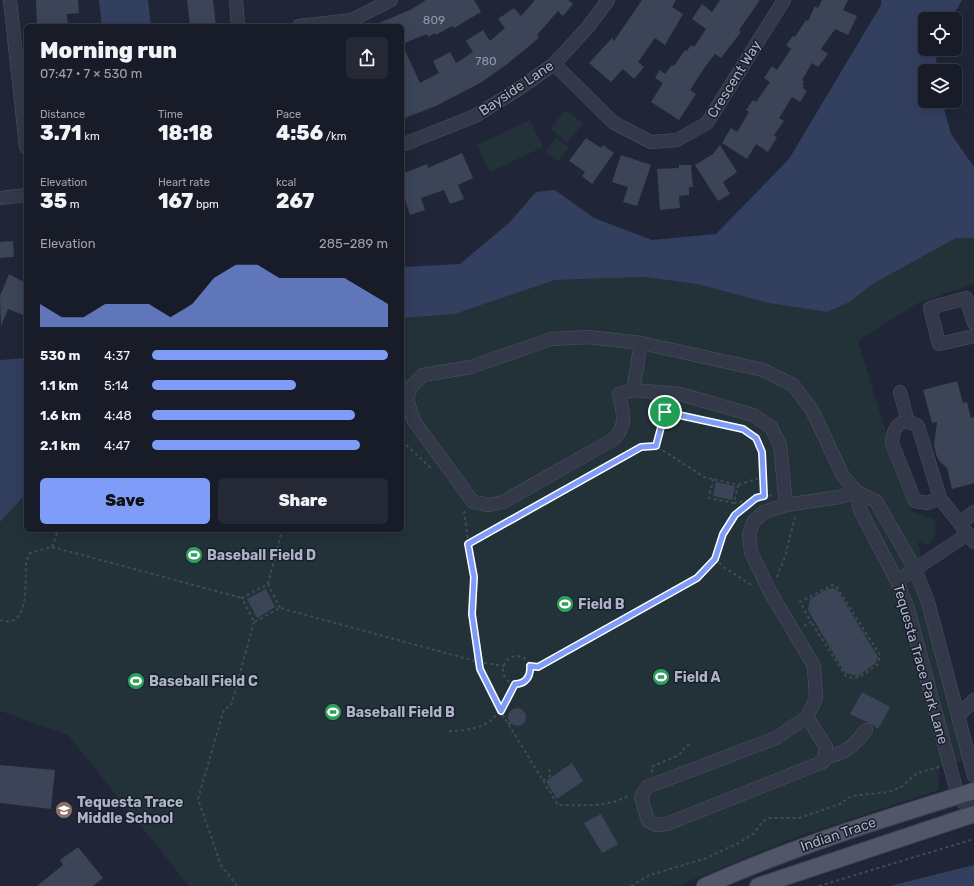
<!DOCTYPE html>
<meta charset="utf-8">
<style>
:root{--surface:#181c29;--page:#252935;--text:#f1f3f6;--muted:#9fa1a8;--line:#363a46;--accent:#7f9cf8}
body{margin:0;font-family:Rubik,sans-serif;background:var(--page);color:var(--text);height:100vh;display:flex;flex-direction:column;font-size:15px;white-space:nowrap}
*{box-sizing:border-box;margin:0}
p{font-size:13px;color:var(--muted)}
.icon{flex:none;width:22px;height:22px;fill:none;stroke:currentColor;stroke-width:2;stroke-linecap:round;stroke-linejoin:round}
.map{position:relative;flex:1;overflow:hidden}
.drawer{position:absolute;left:24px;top:24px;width:380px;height:508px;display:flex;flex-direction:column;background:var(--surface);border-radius:6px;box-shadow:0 4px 16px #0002,0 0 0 1px var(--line)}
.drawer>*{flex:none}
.tools{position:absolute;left:918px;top:12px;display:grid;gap:8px}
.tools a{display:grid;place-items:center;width:44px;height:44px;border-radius:6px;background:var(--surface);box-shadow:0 4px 16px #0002,0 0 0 1px var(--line);font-size:20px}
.pin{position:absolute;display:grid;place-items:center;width:34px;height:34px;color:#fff;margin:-17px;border:2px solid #fff;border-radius:50%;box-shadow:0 1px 4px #0007}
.round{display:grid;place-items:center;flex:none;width:42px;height:42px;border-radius:6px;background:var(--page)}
.head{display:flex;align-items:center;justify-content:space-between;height:68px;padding:0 16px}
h1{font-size:22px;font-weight:800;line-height:30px}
.figures{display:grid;grid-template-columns:repeat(3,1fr);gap:6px;height:68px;padding:4px 16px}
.figures div{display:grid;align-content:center}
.figures b{font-size:20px;font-weight:800}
.figures small{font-size:11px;font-weight:400}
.figures p{font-size:11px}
.chart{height:112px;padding:8px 16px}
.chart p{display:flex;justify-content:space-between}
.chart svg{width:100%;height:72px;margin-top:4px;fill:var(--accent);opacity:.7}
.action{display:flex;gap:8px;margin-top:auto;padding:8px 16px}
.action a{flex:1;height:46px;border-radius:6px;background:var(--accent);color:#111;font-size:16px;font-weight:800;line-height:46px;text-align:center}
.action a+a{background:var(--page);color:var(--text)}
ul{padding:0 16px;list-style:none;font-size:13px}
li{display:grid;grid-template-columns:64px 48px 1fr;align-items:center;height:30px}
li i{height:10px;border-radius:5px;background:var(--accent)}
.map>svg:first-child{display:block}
</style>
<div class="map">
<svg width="974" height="886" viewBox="0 0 974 886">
<rect width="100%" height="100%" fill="#202637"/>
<g fill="#223238">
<path d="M566 110 583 124 567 143 550 128Z"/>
<path d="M530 120 543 147 490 172 477 145Z"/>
<path d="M556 138 569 148 558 162 545 152Z"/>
<path d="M956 238H974V284L918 303 858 341 905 494 913 512 935 520C936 530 937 536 930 544H924L918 541 928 602 970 759 940 767 938 790 794 838 677 886H189L68 735 0 711V522L26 494V530H402V318L455 314 555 280 645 277 697 284 769 303 827 312 850 302 871 285Z"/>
</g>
<g fill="#333f5f">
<path d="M99 0H148L151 26H102Z"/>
<path d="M881 0H962L951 19H925V49H940L936 59 938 71H925V101H942L951 134 974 167V238H956L871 285 850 302 827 312 769 303 697 284 645 277 555 280 455 314 402 318V267L460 264 509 223 536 192 555 190 594 218 652 240 716 234 789 159 881 5Z"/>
<path d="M26 358V494L0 522V360Z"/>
<path d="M974 865V886H890Z"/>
</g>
<g fill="#3c4458">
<path d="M36 0H78L79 13 67 14 68 26H37Z"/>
<path d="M187 0H213L216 26H190Z"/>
<path d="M426 0H474L481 12 454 28 453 26 448 28 436 35 435 33 428 37 427 34 402 44 420 83 439 73 433 61 450 52 456 63 473 52 466 41 483 30 490 41 505 28 498 19 514 8 521 16 535 0H568L573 4 563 16 558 11 537 35 539 38 506 65 480 83 436 106 402 119V26H372L410 10Z"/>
<path d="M642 0H676L672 7 683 14 665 45 655 38 638 62 644 67 634 79 623 69 611 82 589 63 612 38 614 41Z"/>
<path d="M720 0H760L739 30 741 32 721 58 715 54 705 67 690 90 696 94 679 120 651 102 663 83 655 78 660 70 665 74 672 65 674 66 685 50 687 51 691 45 694 47 706 29 692 19 702 4 712 12Z"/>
<path d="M822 0H848L843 10 857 16 848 35 835 29 821 49 828 54 818 67 812 63 802 80 804 81 802 84 804 85 803 88 807 91 800 102 792 97 779 118 784 121 774 135 777 137 768 152 756 144 747 159 722 143 731 128 737 132 749 112 746 110 753 100 756 102 770 82 764 78 772 66 777 70 791 49 786 45 793 36 795 37 806 20 808 21 815 6 818 8Z"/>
<path d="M586 138 601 148 603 145 614 153 592 184 582 176 585 172 569 161Z"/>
<path d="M720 145 737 172 723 182 730 194 718 201 695 165 713 154Z"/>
<path d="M462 153 473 178 458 185 464 199 450 204 444 190 421 198 425 210 410 215 402 190V174L427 164 428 168Z"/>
<path d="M621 155 651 165 637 206 623 202 628 187 612 182Z"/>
<path d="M679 165H691L693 187H689V195L679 196 680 208 660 210 657 169 679 168Z"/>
<path d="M13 241 14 257 0 258V242Z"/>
<path d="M9 274 26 283V316L8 309 1 326 0 296Z"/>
<path d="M957 381 963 403 967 402 971 418 974 417V483L952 489 947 468 939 461 936 454 934 445 937 422 932 423 923 390Z"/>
<path d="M716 482 735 486 732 500 713 496Z"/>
<path d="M833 588 838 591 878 657 876 663 858 676 845 673 808 610 810 599 827 589Z"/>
<path d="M266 589 275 607 257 618 247 599Z"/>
<path d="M862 692 890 707 878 729 871 724 850 714Z"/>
<circle cx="517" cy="717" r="9"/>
<path d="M572 763 583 781 557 799 546 781Z"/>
<path d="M0 765 55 770 51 809 0 803Z"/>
<path d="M601 814 618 844 602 853 584 823Z"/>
<path d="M78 847 103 878 93 886H37L63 865 60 860Z"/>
</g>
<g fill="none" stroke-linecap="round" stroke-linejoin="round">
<defs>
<g id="minor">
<path d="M10 0 26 147"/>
<path d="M236 0 238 26"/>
<path d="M299 26 352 20 391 0"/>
<path d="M554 64 614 123 651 142 677 140 707 123 784 0"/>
<path d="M402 145 475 116 520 88 554 64 588 27 608 0"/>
<path d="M0 198 26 195"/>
<path d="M974 323 966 298 930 308 939 344 974 336"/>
<path d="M633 390 641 343"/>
<path d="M900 392 908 422"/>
<path d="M857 492 860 510 897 581 908 609 958 796 974 814"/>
<path d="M940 498 927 503 915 501 892 443C893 426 901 416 918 426L940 498 974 542"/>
<path d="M786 505 780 445 771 427 753 415 680 394 633 390 619 394C623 414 628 423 614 439L503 502 489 505 473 502 414 421 407 400 411 387 423 375 471 367 551 339 588 337 641 343 763 370 793 385 812 410 843 476 857 492 876 501 915 569 928 602 974 776"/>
<path d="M960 523 974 512"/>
<path d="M897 581 968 534"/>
<path d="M958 716 974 700"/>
<path d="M807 717 826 747 823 762 667 824 656 825 648 821 641 797 647 787 776 738 807 717 816 698 814 666 769 590 751 552 749 534 754 521 764 512 786 505 839 497 857 492"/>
<path d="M824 757C844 755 854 746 866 730"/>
</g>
<g id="major">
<path d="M705 886C793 847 882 819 974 791"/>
<path d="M758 886 974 814"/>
</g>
</defs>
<use href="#minor" stroke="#4e5363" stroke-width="14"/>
<use href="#major" stroke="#3d4251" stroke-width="18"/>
<g stroke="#3c4e53" stroke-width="2" stroke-dasharray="3 3" stroke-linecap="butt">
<path d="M650 404C674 422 737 417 755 438 764 448 762 464 762 477L738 485"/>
<path d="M402 441 432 469"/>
<path d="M656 446 665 412"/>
<path d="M762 477 764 496"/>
<path d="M713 479 709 498 734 503"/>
<path d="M464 511 469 549 474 577 472 615 480 669 504 717 558 805C581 805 609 808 629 795"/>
<path d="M468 545 641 447 656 446 704 477 738 485 734 503 774 495"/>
<path d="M52 547 58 530"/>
<path d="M715 559C722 531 731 516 755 499"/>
<path d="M777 577 785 557 795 517"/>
<path d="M268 584 282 530"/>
<path d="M280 608 268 584 242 598 254 622 280 608 479 662 504 666"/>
<path d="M0 620C30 630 25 582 26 565 26 562 28 557 30 553L52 547 242 598"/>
<path d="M804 626 811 622 800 602 832 585 836 586 880 655 878 664C867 671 858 682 846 676L811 622"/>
<circle cx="517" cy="670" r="14"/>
<path d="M530 666 538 667 697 578 715 559 725 568 753 586"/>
<path d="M508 724 516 719"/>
<path d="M449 731C491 730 497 719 515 684"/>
<path d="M652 772 651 767 679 755 686 746 692 743"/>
<path d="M543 780 550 776 549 767"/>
<path d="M237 886 221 865 198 799 224 709 231 706 254 622"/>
<path d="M631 886 650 875 704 859 739 843 754 833 763 821 770 818H799L840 804 851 796 889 792 901 787 917 773 939 767"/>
<path d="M819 886 974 839"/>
</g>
<use href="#minor" stroke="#333948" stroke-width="13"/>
<use href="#major" stroke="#515768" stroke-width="16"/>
</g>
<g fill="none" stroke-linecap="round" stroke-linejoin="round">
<defs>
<path id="route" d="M665 412 743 429 756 438 762 452 764 496 756 498 735 515 723 534 715 559 697 578 538 667 530 666C531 677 525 684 515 684L501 711 480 669 472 614 474 577 468 544 641 447 656 446Z"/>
</defs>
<use href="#route" stroke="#fff" stroke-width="8"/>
<use href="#route" stroke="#7f9cf8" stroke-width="5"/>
</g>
<defs>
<symbol id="stadium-disc" viewBox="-11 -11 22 22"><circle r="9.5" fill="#2e9e5b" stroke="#191e2c"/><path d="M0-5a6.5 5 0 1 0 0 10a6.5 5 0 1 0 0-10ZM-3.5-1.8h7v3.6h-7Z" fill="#fff"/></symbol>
<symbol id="school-disc" viewBox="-11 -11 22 22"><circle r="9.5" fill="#8d6e63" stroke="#191e2c"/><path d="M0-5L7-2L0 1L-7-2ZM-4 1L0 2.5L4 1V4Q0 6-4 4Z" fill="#fff"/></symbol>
</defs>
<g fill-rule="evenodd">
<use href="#stadium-disc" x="184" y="545" width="20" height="20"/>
<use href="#stadium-disc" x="555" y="594" width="20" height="20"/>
<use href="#stadium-disc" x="651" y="667" width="20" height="20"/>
<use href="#stadium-disc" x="126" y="671" width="20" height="20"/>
<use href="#stadium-disc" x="323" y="702" width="20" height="20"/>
<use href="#school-disc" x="54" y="800" width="20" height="20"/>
</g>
<g text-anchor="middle" stroke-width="3" stroke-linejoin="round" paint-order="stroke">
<g font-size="12" fill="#9197aa">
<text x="434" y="24">809</text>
<text x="486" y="65">780</text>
</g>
<g font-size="14" fill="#adb3c5" stroke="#191e2c">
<text transform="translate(734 79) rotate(-58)" y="5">Crescent Way</text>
<text transform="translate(516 88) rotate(-34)" y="5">Bayside Lane</text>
<text transform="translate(921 664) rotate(74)" y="5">Tequesta Trace Park Lane</text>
<text transform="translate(838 834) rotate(-19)" y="5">Indian Trace</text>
</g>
<g font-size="14" font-weight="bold" fill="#adb3c5" stroke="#191e2c" text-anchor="start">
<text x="207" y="560">Baseball Field D</text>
<text x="578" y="609">Field B</text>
<text x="674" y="682">Field A</text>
<text x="149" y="686">Baseball Field C</text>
<text x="346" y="717">Baseball Field B</text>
<text x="77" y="807">Tequesta Trace<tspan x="77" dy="16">Middle School</tspan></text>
</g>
</g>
</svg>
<div class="tools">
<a><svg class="icon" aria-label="locate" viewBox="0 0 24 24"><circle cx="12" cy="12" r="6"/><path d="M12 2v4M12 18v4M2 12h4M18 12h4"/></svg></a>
<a><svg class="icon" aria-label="layers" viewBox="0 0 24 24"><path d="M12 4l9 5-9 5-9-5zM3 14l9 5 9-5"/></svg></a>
</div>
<div class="pin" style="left:665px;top:412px;background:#1e9e55"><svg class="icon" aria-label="arrive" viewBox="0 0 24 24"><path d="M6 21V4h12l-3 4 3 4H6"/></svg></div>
<section class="drawer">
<div class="head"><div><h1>Morning run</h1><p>07:47 · 7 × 530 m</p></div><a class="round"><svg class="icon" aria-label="share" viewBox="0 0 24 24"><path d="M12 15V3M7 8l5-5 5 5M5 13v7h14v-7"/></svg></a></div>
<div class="figures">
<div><p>Distance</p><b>3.71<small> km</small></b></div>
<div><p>Time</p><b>18:18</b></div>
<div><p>Pace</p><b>4:56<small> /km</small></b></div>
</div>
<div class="figures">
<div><p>Elevation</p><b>35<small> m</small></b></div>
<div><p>Heart rate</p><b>167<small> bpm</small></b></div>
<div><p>kcal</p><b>267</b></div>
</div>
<div class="chart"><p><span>Elevation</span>285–289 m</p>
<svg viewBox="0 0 160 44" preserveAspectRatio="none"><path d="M0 44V30L10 38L20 38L30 30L40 30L50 30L60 38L70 30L80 14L90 6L100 6L110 14L120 14L130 14L140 14L150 22L160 30V44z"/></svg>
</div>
<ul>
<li><b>530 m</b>4:37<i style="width:100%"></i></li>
<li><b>1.1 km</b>5:14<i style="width:61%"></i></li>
<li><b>1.6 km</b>4:48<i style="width:86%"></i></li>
<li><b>2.1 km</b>4:47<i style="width:88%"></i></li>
</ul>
<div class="action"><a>Save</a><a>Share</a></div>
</section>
</div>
